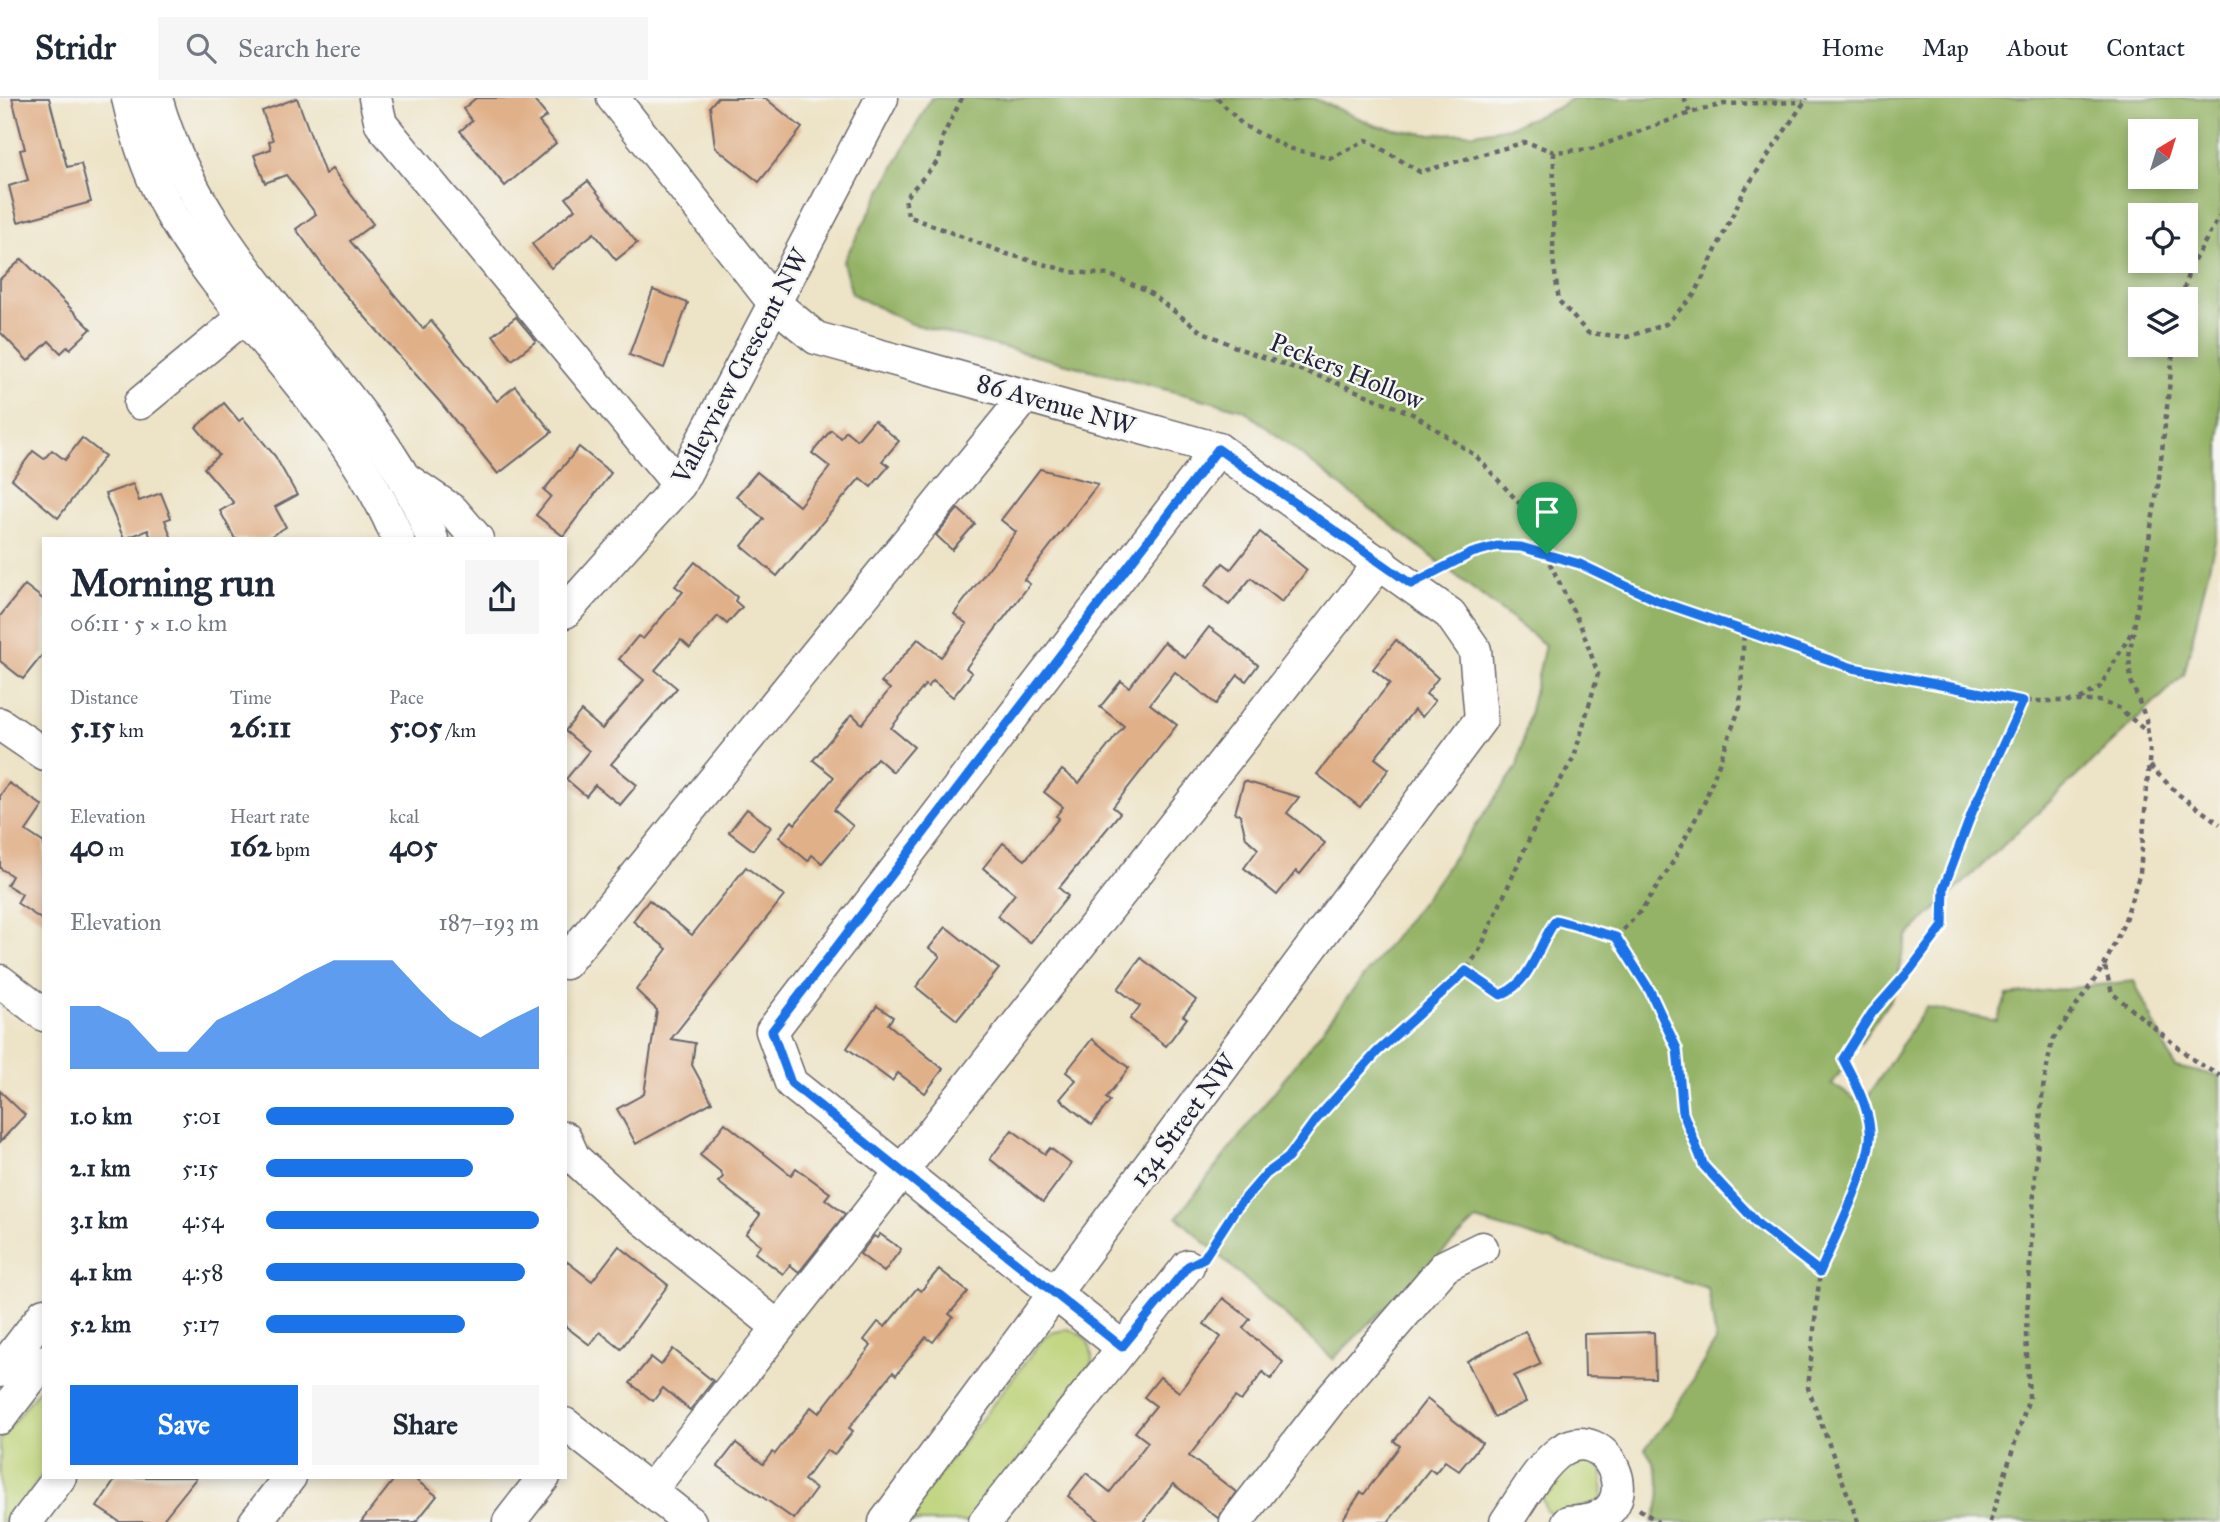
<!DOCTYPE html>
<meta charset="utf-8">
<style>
:root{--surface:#fff;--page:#f6f6f7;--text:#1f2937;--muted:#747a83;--line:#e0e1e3;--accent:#1a73e8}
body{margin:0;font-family:"IM FELL Great Primer",serif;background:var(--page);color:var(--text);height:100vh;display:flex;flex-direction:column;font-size:26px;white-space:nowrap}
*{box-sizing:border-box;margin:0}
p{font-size:23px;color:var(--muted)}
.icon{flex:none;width:38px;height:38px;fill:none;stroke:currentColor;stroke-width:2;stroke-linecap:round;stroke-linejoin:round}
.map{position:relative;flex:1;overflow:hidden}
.panel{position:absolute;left:42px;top:439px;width:525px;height:942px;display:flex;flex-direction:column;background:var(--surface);border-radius:0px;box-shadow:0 4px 10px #0003}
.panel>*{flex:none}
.needle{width:46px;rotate:38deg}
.tools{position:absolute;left:2128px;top:21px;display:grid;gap:14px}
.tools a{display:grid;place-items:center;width:70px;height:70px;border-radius:0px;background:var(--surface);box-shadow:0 4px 10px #0003;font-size:35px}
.pin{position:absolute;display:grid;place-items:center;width:60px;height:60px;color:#fff;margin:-72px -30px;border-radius:50% 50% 50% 0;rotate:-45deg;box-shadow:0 0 7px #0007}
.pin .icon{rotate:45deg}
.round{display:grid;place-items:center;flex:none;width:74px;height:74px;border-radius:0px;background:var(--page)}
.summary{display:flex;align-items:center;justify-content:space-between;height:119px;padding:0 28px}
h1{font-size:38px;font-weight:700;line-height:52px}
.figures{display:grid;grid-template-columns:repeat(3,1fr);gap:10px;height:119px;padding:7px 28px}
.figures div{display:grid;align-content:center}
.figures b{font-size:30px;font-weight:700}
.figures small{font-size:19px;font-weight:400}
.figures p{font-size:19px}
.chart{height:196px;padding:14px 28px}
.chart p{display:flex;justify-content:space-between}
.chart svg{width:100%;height:126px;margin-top:7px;fill:var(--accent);opacity:.7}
.cta{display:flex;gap:14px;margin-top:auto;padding:14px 28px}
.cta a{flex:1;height:80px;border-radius:0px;background:var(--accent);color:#fff;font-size:28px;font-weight:700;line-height:80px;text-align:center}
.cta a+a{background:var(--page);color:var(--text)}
ul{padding:0 28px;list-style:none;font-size:23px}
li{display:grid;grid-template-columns:112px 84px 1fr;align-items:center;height:52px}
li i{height:18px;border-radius:9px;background:var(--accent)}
header{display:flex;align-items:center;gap:42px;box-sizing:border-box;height:98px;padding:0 35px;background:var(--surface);border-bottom:2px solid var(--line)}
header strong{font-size:33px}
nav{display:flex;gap:38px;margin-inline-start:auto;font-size:24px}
.search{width:490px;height:63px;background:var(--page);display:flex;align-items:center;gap:18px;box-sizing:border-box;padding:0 24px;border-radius:0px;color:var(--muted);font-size:26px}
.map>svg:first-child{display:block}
</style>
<header>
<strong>Stridr</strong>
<div class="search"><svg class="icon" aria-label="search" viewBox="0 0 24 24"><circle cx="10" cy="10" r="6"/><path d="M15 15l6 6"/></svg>Search here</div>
<nav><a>Home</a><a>Map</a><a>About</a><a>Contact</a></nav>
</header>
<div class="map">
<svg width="2220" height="1424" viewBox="0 0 2220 1424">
<rect width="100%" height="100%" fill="#f6f6f2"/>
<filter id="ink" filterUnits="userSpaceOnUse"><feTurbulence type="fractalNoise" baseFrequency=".0143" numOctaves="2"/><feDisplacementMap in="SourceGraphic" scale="14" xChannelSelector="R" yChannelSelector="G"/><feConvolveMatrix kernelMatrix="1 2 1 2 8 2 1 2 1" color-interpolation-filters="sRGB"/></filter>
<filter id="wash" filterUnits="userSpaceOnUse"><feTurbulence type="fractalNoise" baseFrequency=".00686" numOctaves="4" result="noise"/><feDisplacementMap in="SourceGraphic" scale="28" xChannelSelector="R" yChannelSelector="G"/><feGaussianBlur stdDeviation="1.57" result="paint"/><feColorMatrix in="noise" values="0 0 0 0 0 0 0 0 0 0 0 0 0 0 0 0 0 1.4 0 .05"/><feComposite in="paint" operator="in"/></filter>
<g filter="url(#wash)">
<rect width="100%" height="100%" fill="#ede3c6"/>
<g fill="#bbd175" stroke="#6e7a58" stroke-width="2">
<path d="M1068 1231C1085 1236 1093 1246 1092 1264L972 1424H902L1044 1240 1051 1235Z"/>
<path d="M44 1285V1374L9 1424H0V1342Z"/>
<path d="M1587 1361 1603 1373 1602 1402 1556 1417 1546 1413 1541 1396 1568 1363Z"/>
</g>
<path fill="#94b366" stroke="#5b6a50" stroke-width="2" fill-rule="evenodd" d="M931 0H1313L1377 28 1426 36 1475 35 1508 29 1555 11 1573 0H2220V422L2184 577 1907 838 1892 899 1832 986 1863 1006 1926 909 1997 923 2007 897 2134 883 2175 969 2220 978V1424H1652C1664 1399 1662 1374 1645 1351L1671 1318 1716 1243 1708 1190 1476 1122 1333 1261 1177 1119 1430 793 1517 669 1545 547 1244 312 909 225 852 196 843 164ZM2140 33H2186V79H2140ZM2140 117H2186V163H2140ZM2140 201H2186V247H2140Z"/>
<g id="blocks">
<g fill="#e0b089">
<path d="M12 0H49L67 69 81 66 91 104 18 124 9 88 28 82 20 52 25 51Z"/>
<path d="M297 0 325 76 332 71 373 126 350 143 423 231 431 223 497 303 515 288 552 334 498 376 440 304 337 187 296 131 316 116 286 77 265 85 254 57 271 51 269 43 273 42 262 13Z"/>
<path d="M476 0H532L547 18 539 24 556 45 505 88 460 33 472 23 463 11Z"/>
<path d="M717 0H765L802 30 759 84 715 49 710 8Z"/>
<path d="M588 83 637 145 616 162 594 135 551 170 532 146 575 111 566 100Z"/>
<path d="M22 161 91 231 70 251 68 248 61 255 49 243 28 263 0 234V181Z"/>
<path d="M653 192 688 205 664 270 629 257Z"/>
<path d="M516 219 536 243 512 262 493 237Z"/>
<path d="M224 305 239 323 243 320 275 358 297 397 275 409 286 429 266 441H235L220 413 234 405 204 370 219 357 196 329Z"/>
<path d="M874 322 899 343 882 363 889 368 871 389 860 380 777 478 742 448 764 421 736 398 757 374 799 408 830 369 812 355 831 332 841 340 846 333 857 342Z"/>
<path d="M82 340 105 358 58 420 12 381 33 353 44 361 52 352 65 362Z"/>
<path d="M579 349 611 375 563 438 536 417 551 398 544 392Z"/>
<path d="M1040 371 1098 386 1024 482 1030 486 966 570 972 575 953 599 933 583 928 589 925 587 891 630 914 649 893 674 877 660 834 712 853 728 822 765 812 757 808 763 779 739 792 723 795 726 834 679 813 662 852 616 862 626 890 591 881 584 918 541 941 559 967 526 954 516 1016 434 1001 422Z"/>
<path d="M133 386 139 403 161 395 171 420 165 422 172 441H151L148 432 124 441 105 396Z"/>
<path d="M958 411 975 426 952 452 936 437Z"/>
<path d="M1260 434 1307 472 1282 504 1251 480 1229 507 1205 487 1223 465 1231 471Z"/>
<path d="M695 464 737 499 735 503 742 509 727 526 718 518 690 550 681 542 655 572 677 590 611 666 637 687 620 707 595 687 586 698 566 681 589 653 565 633 581 613 602 631 644 582 619 561 638 538 643 541 683 494 675 488Z"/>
<path d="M25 487 44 502V555L23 581 0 563V518Z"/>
<path d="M1209 529 1258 567 1246 583 1238 577 1216 606 1175 574 1150 606 1177 627 1113 709 1120 715 1059 790 1068 798 1030 845 997 818 1015 796 983 770 1003 745 1025 762 1059 720 1056 718 1063 709 1044 694 1062 672 1079 685 1124 628 1100 609 1121 583 1129 589 1164 544 1185 560Z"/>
<path d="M1396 542 1438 580 1426 596 1435 603 1422 619 1414 612 1375 660 1389 671 1360 709 1317 676 1390 585 1373 571Z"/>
<path d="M1244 683 1299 699 1287 715 1325 745 1300 776 1296 773 1277 797 1244 770 1258 751 1246 740 1240 716 1235 715Z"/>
<path d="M9 685 43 708 26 733 44 745V823L17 805 22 796 7 787 12 778 0 770V698Z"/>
<path d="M747 711 771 729 753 752 729 734Z"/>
<path d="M746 769 784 798 671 941 695 945 692 967 712 1004 636 1046 617 1011 644 996 657 912 636 892 667 851 633 823 649 802 692 837Z"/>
<path d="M946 829 999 871 957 922 916 889 940 858 929 850Z"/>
<path d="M1141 860 1196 902 1183 918 1187 920 1166 948 1130 921 1140 908 1118 891Z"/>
<path d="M877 908 893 919 888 926 943 971 925 995 898 975 892 983 847 950Z"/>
<path d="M1092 941 1129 970 1106 1000 1110 1003 1092 1027 1060 1001 1076 982 1066 974Z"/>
<path d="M0 993 25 1017 0 1044Z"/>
<path d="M725 1025 791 1077 796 1070 830 1095 825 1101 845 1116 799 1174 790 1167 783 1176 755 1155 761 1147 746 1136 760 1117 718 1084 723 1079 721 1074 700 1057Z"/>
<path d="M1012 1032 1045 1056 1050 1050 1071 1066 1043 1104 990 1061Z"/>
<path d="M880 1136 901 1151 884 1174 860 1156 874 1138 877 1140Z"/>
<path d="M619 1148 668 1187 621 1251 600 1234 590 1247 565 1228V1162L592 1183Z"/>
<path d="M939 1171 968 1194 949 1216 953 1219 933 1244 926 1239 896 1277 893 1274 849 1330 853 1333 834 1357 827 1352 804 1382 816 1391 794 1421 718 1368 736 1345 763 1366 772 1354 775 1356 811 1309 819 1315 871 1248 864 1242 878 1224 885 1229 917 1190 921 1193Z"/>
<path d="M1223 1200 1250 1221 1243 1230 1283 1264 1271 1281 1263 1274 1241 1303 1235 1299 1189 1358 1236 1394 1218 1420 1173 1386 1143 1424H1101L1068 1398 1086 1375 1110 1394 1148 1344 1135 1334 1156 1308 1144 1299 1160 1279 1179 1294 1221 1239 1204 1226Z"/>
<path d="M1525 1233 1541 1266 1514 1278 1526 1304 1494 1319 1467 1263Z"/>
<path d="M1654 1234 1655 1280 1585 1278 1584 1236Z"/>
<path d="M673 1251 713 1283 690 1312 663 1290 653 1303 630 1285 651 1259 661 1267Z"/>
<path d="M1427 1301 1482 1345 1459 1373 1445 1363 1435 1375 1430 1371 1388 1424H1341L1361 1394 1364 1396 1400 1348 1394 1343Z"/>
<path d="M117 1379H197L161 1424H120L97 1409Z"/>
<path d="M396 1379H412L437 1398 416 1424H361Z"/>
</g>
</g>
</g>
<g filter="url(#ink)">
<use href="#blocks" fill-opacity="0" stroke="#69666c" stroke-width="2"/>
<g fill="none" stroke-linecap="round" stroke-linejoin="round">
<defs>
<g id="minor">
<path d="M128 0C137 41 151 83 173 119 240 232 348 318 398 441"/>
<path d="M156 0C186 108 259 189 328 274 369 325 411 378 432 441"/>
<path d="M375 0 381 26 679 387"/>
<path d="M613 0 774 205 816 240 1218 351 1450 516 1475 552 1481 621 885 1424"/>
<path d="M140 305 261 205"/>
<path d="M406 381 453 413 477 441"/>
<path d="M565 514 679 387 882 0"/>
<path d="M0 626 44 656"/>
<path d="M565 865 1026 298"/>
<path d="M0 883 44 917"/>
<path d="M565 1040 574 1060 626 1107 778 1229"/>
<path d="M1122 1249 791 985 772 933 1218 351"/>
<path d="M0 1273 44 1216"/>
<path d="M0 1320 44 1263"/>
<path d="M565 1326 690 1424"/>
<path d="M650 1393 1381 464"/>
<path d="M26 1424 60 1379"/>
<path d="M255 1424 290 1379"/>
<path d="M509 1424 544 1379"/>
<path d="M985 1424 1188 1168"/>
<path d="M1236 1424 1332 1300 1445 1168 1482 1150"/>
<path d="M1506 1424C1522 1401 1539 1368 1562 1352 1605 1324 1644 1404 1595 1420 1587 1423 1577 1423 1568 1424"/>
</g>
</defs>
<use href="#minor" stroke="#69666c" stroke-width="35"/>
<g stroke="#69666c" stroke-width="4.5" stroke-dasharray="5 5" stroke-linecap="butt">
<path d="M962 0 943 38 939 62 905 100 908 118 1007 156 1072 174 1110 177 1146 192 1199 232 1240 251 1332 283 1415 317 1476 358 1522 408 1582 531 1598 576 1574 659 1538 721 1481 849 1466 873 1377 954 1316 1022 1288 1060 1266 1076 1235 1112 1209 1150"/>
<path d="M1217 0 1243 27 1288 50 1331 60 1367 42 1420 74 1526 44 1554 54 1591 51 1690 15 1724 6 1803 4"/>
<path d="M1684 0 1690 15"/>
<path d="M1554 54 1553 161 1559 203 1588 235 1627 239 1666 226 1695 196 1744 93 1807 0"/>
<path d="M2182 201 2189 171 2220 118"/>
<path d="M1437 473 1472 455 1497 448 1521 449 1580 466 1658 503 1853 570 2023 603H2100L2119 610 2147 634"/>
<path d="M2080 601 2100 589 2131 535"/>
<path d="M2150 668 2178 696 2220 726"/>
<path d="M1616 839 1650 893 1677 951 1683 1015 1704 1068 1758 1126 1820 1174"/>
<path d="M2105 869 2112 895 2196 964 2220 978"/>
<path d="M1466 873 1501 897C1534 882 1536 849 1556 822L1616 839 1641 813 1670 769 1705 703 1740 609 1744 533"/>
<path d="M1639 1411 1658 1424"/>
<path d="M1858 1424 1808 1290 1820 1174 1866 1060 1870 1033 1859 993 1843 961 1872 915 1910 872 1943 828 1944 789 1973 712 2023 603"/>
<path d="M1990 1424 2029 1300 2026 1236 2035 1077 2043 990 2052 943 2104 868 2124 825 2140 775 2150 652 2146 621 2131 583 2129 559 2158 388 2174 247"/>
</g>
<use href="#minor" stroke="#fff" stroke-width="32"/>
</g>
</g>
<g fill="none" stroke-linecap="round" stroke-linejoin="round" filter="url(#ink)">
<defs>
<path id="route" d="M1218 351 1411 486 1472 455 1497 448 1521 449 1580 466 1658 503 1853 570 2023 603 1973 712 1944 789 1943 828 1910 872 1872 915 1843 961C1854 982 1868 1007 1870 1032 1874 1062 1833 1143 1820 1174L1758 1126 1704 1068 1683 1015 1677 951 1650 893 1616 839 1556 822C1536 849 1534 882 1501 897L1466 873 1377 954 1315 1023 1288 1060 1266 1076 1235 1112 1204 1160 1188 1168 1122 1249 791 985 772 933Z"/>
</defs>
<use href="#route" stroke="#fff" stroke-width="14"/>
<use href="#route" stroke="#1a73e8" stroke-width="9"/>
</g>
<g text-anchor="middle" stroke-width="5" stroke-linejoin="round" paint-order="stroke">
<g font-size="26" fill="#22223b" stroke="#f6f6f2">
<text transform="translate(740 268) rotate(-62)" y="9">Valleyview Crescent NW</text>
<text transform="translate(1347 273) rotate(22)" y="9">Peckers Hollow</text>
<text transform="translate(1056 306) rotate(16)" y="9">86 Avenue NW</text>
<text transform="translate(1183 1022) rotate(-53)" y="9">134 Street NW</text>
</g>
</g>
</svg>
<div class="tools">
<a><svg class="needle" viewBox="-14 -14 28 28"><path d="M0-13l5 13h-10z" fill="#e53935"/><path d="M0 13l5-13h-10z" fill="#747a83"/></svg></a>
<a><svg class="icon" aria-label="locate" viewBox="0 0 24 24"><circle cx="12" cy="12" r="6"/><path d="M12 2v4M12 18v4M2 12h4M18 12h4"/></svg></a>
<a><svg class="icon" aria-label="layers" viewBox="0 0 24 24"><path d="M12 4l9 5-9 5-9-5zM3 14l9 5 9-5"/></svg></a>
</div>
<div class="pin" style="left:1547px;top:456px;background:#1e9e55"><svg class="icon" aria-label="arrive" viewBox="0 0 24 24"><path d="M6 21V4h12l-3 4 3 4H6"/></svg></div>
<section class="panel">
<div class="summary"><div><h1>Morning run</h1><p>06:11 · 5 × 1.0 km</p></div><a class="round"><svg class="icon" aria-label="share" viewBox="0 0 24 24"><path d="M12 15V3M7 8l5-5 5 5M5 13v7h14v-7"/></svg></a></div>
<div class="figures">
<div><p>Distance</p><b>5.15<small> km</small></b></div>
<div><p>Time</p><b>26:11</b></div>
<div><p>Pace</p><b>5:05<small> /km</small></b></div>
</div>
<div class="figures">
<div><p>Elevation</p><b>40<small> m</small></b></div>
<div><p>Heart rate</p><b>162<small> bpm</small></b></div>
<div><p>kcal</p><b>405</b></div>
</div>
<div class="chart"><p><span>Elevation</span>187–193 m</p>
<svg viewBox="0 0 160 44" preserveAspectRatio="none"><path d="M0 44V22L10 22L20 27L30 38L40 38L50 27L60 22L70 17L80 11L90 6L100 6L110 6L120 17L130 27L140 33L150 27L160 22V44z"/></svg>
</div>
<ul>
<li><b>1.0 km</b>5:01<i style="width:91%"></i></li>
<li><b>2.1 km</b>5:15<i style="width:76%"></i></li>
<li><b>3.1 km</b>4:54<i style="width:100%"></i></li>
<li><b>4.1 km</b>4:58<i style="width:95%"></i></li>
<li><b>5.2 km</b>5:17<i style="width:73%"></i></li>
</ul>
<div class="cta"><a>Save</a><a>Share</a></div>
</section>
</div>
